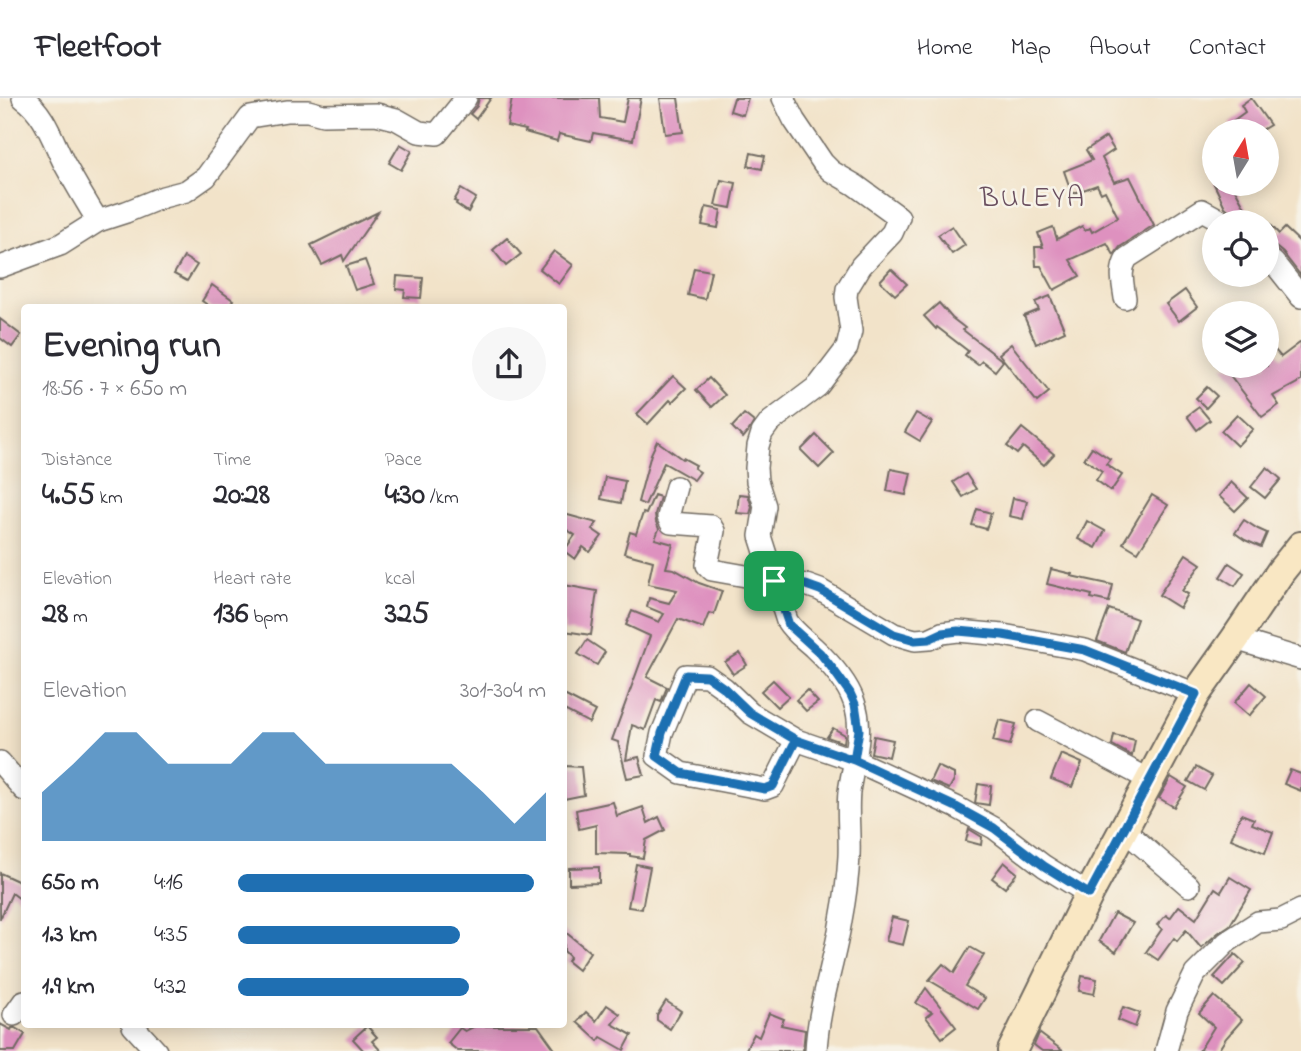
<!DOCTYPE html>
<meta charset="utf-8">
<style>
:root{--surface:#fff;--page:#f7f7f7;--text:#2b2b33;--muted:#7c7c81;--line:#e1e1e2;--accent:#1f6fb2}
body{margin:0;font-family:"Indie Flower",sans-serif;background:var(--page);color:var(--text);height:100vh;display:flex;flex-direction:column;font-size:26px;white-space:nowrap}
*{box-sizing:border-box;margin:0}
p{font-size:23px;color:var(--muted)}
.icon{flex:none;width:38px;height:38px;fill:none;stroke:currentColor;stroke-width:2;stroke-linecap:round;stroke-linejoin:round}
.map{position:relative;flex:1;overflow:hidden}
.side{position:absolute;left:21px;top:206px;width:546px;height:724px;display:flex;flex-direction:column;background:var(--surface);border-radius:7px;box-shadow:0 4px 18px #0003}
.side>*{flex:none}
.needle{width:46px;rotate:11deg}
.controls{position:absolute;left:1202px;top:21px;display:grid;gap:14px}
.controls a{display:grid;place-items:center;width:77px;height:77px;border-radius:50%;background:var(--surface);box-shadow:0 4px 18px #0003;font-size:35px}
.pin{position:absolute;display:grid;place-items:center;width:60px;height:60px;color:#fff;margin:-30px;border-radius:14px;box-shadow:0 4px 10px #0006}
.round{display:grid;place-items:center;flex:none;width:74px;height:74px;border-radius:37px;background:var(--page)}
.overview{display:flex;align-items:center;justify-content:space-between;height:119px;padding:0 21px}
h1{font-size:38px;font-weight:700;line-height:52px}
.figures{display:grid;grid-template-columns:repeat(3,1fr);gap:10px;height:119px;padding:7px 21px}
.figures div{display:grid;align-content:center}
.figures b{font-size:30px;font-weight:700}
.figures small{font-size:19px;font-weight:400}
.figures p{font-size:19px}
.chart{height:196px;padding:14px 21px}
.chart p{display:flex;justify-content:space-between}
.chart svg{width:100%;height:126px;margin-top:7px;fill:var(--accent);opacity:.7}
ul{padding:0 21px;list-style:none;font-size:23px}
li{display:grid;grid-template-columns:112px 84px 1fr;align-items:center;height:52px}
li i{height:18px;border-radius:9px;background:var(--accent)}
header{display:flex;align-items:center;gap:42px;box-sizing:border-box;height:98px;padding:0 35px;background:var(--surface);border-bottom:2px solid var(--line)}
header strong{font-size:33px}
nav{display:flex;gap:38px;margin-inline-start:auto;font-size:24px}
.map>svg:first-child{display:block}
</style>
<header>
<strong>Fleetfoot</strong>
<nav><a>Home</a><a>Map</a><a>About</a><a>Contact</a></nav>
</header>
<div class="map">
<svg width="1301" height="953" viewBox="0 0 1301 953">
<rect width="100%" height="100%" fill="#f7f3e8"/>
<filter id="ink" filterUnits="userSpaceOnUse"><feTurbulence type="fractalNoise" baseFrequency=".0143" numOctaves="2"/><feDisplacementMap in="SourceGraphic" scale="14" xChannelSelector="R" yChannelSelector="G"/><feConvolveMatrix kernelMatrix="1 2 1 2 8 2 1 2 1" color-interpolation-filters="sRGB"/></filter>
<filter id="wash" filterUnits="userSpaceOnUse"><feTurbulence type="fractalNoise" baseFrequency=".00686" numOctaves="4" result="noise"/><feDisplacementMap in="SourceGraphic" scale="28" xChannelSelector="R" yChannelSelector="G"/><feGaussianBlur stdDeviation="1.57" result="paint"/><feColorMatrix in="noise" values="0 0 0 0 0 0 0 0 0 0 0 0 0 0 0 0 0 1.4 0 .05"/><feComposite in="paint" operator="in"/></filter>
<g filter="url(#wash)">
<rect width="100%" height="100%" fill="#f2e3c9"/>
<g id="blocks">
<g fill="#de91bf">
<path d="M479 0H491L476 21 470 16 477 8Z"/>
<path d="M512 0H599L600 20 623 24 628 0H641L633 42 593 35 591 43 559 36 557 43 525 34 526 32 507 28Z"/>
<path d="M660 0H678L683 34 665 36Z"/>
<path d="M734 0H748L743 17 730 13Z"/>
<path d="M1251 0 1270 27 1260 33H1236L1230 25 1245 14 1241 7Z"/>
<path d="M1106 39 1114 52 1102 60 1114 84 1130 79 1154 127 1120 149 1114 157 1107 145 1070 162 1080 178 1054 192 1041 168H1036L1035 149H1043L1038 135 1053 129 1057 141 1082 128 1085 133 1090 130 1092 134 1118 119 1105 93 1101 95 1097 87 1072 96 1064 73 1092 62 1086 52Z"/>
<path d="M400 46 412 53 401 72 389 65Z"/>
<path d="M751 55 765 58 762 71 748 68Z"/>
<path d="M721 82 736 85 731 110 715 107Z"/>
<path d="M1214 86H1232L1253 124H1237L1235 117 1225 109Z"/>
<path d="M461 91 476 100 468 114 456 106 457 104 454 103Z"/>
<path d="M706 109 721 112 718 130 702 127Z"/>
<path d="M378 114 344 163 342 157 322 167 311 147Z"/>
<path d="M1267 123 1279 136 1285 130 1301 145V178L1283 155 1276 149 1267 145Z"/>
<path d="M952 128 965 147 952 156 938 137Z"/>
<path d="M507 140 521 156 506 168 493 152Z"/>
<path d="M554 153 573 167 559 186 540 171Z"/>
<path d="M184 159 197 167 187 183 174 176Z"/>
<path d="M365 162 374 186 355 192 346 168Z"/>
<path d="M694 170 711 173 705 201 688 197Z"/>
<path d="M891 171 907 186 895 197 880 183Z"/>
<path d="M397 178 423 180 421 200 404 199 405 192 396 191Z"/>
<path d="M212 187 233 202 228 210H212L202 203Z"/>
<path d="M1185 192 1197 209 1179 223 1166 206Z"/>
<path d="M1050 198 1065 233 1036 246 1024 218 1039 212 1035 204Z"/>
<path d="M939 205 952 220 965 230 963 232 1003 263 995 273 982 263 978 267 965 257 968 253 937 229 936 231 924 218Z"/>
<path d="M0 221 21 237 12 249 0 240Z"/>
<path d="M1301 244V283L1273 298 1279 307 1262 319 1223 268H1267V258L1275 252 1281 259Z"/>
<path d="M1011 246 1049 294 1037 304 999 256Z"/>
<path d="M673 278 686 290 672 304 670 302 648 326 637 316Z"/>
<path d="M709 280 725 297 712 309 696 292Z"/>
<path d="M1207 289 1217 298 1206 310 1196 300Z"/>
<path d="M1199 309 1210 322 1197 332 1187 318Z"/>
<path d="M916 315 932 324 920 343 905 334Z"/>
<path d="M744 316 754 324 748 334 743 340 732 329Z"/>
<path d="M1237 316 1253 331 1237 348 1221 333Z"/>
<path d="M1022 330 1054 356 1044 367 1023 349 1017 356 1007 348Z"/>
<path d="M816 337 834 355 819 370 801 352Z"/>
<path d="M657 343 682 361 683 360 696 367 694 370 700 374 694 382 664 365 645 407 638 404 651 356Z"/>
<path d="M1092 349 1110 361 1106 366 1122 377 1111 393 1096 382 1102 373 1084 361Z"/>
<path d="M1267 369 1281 381 1265 400 1251 389Z"/>
<path d="M891 371 911 375 906 397 887 393Z"/>
<path d="M966 376 976 391 963 399 953 384Z"/>
<path d="M605 379 625 383 621 405 601 401Z"/>
<path d="M1231 384 1248 400 1235 413 1219 398Z"/>
<path d="M739 396 748 397 752 409 750 416 737 415Z"/>
<path d="M654 397 660 399 655 416 656 424 659 431 655 441 673 446 666 470 674 471 699 485 722 493 714 516 709 515 703 530 678 521 647 579 667 589 661 604 656 602 645 632 632 627 626 662 639 659 644 677 627 680 618 644 612 642 650 538 626 527 632 513 659 524 664 516 647 509 649 500 669 505 677 492 648 486 653 463 624 455 630 434 636 436 643 415 646 416Z"/>
<path d="M1152 397 1168 407 1138 454 1123 445Z"/>
<path d="M1013 400 1027 403 1023 421 1009 418Z"/>
<path d="M977 411 991 415 986 431 972 427Z"/>
<path d="M564 416 597 425 592 431 602 438 590 454 583 449 575 461 564 453 575 437 564 430Z"/>
<path d="M1244 422 1258 431 1267 435 1261 449 1245 442 1235 435Z"/>
<path d="M1087 423 1105 433 1096 450 1078 441Z"/>
<path d="M1186 456 1201 466 1182 493 1188 496 1180 510 1159 497Z"/>
<path d="M1229 465 1244 475 1235 488 1220 479Z"/>
<path d="M1051 471 1072 476 1071 478 1113 487 1109 504 1091 500 1092 497 1047 486Z"/>
<path d="M564 487 597 493 591 537 564 533Z"/>
<path d="M1109 511 1137 521 1125 554 1097 543Z"/>
<path d="M587 542 605 554 597 567 578 556Z"/>
<path d="M740 555 747 567 733 576 725 564Z"/>
<path d="M773 582 789 598 777 609 761 593Z"/>
<path d="M1251 585 1266 598 1249 618 1234 605Z"/>
<path d="M807 592 818 604 806 613 796 602Z"/>
<path d="M564 597 595 613 589 625 564 612Z"/>
<path d="M999 622 1016 626 1010 647 993 643Z"/>
<path d="M833 630 845 637 844 645 827 639Z"/>
<path d="M1114 637 1135 642 1132 658 1112 647Z"/>
<path d="M874 638 893 642 889 659 871 655Z"/>
<path d="M1061 656 1082 665 1072 689 1051 681Z"/>
<path d="M564 668 581 669 584 697 564 701Z"/>
<path d="M937 668 954 676V682L949 691 930 683Z"/>
<path d="M1196 669 1212 678 1204 692 1188 683Z"/>
<path d="M1290 672 1301 676V693L1284 686Z"/>
<path d="M1171 679 1187 689 1174 709 1159 700Z"/>
<path d="M978 686 991 688 989 707 975 705Z"/>
<path d="M613 704 617 718 643 709 648 725 659 719 665 732 646 742 643 760 630 758V756L596 755V727L579 731 576 712Z"/>
<path d="M1241 716 1254 721 1252 726 1273 734 1265 755 1231 741Z"/>
<path d="M969 731 982 739 981 747 966 743Z"/>
<path d="M1004 764 1017 775 1005 790 992 780Z"/>
<path d="M636 766 650 769 642 811 628 809Z"/>
<path d="M599 769V785L569 786V770Z"/>
<path d="M0 775 24 786V804L12 795 0 821Z"/>
<path d="M1230 779 1251 792 1230 827 1218 835 1201 850 1186 832 1177 843 1174 840 1158 862 1146 854 1162 831 1157 827 1166 817 1170 820 1179 808 1196 821 1215 790 1221 794Z"/>
<path d="M1114 815 1133 825 1116 854 1099 843Z"/>
<path d="M892 819 909 823 903 847 886 843Z"/>
<path d="M564 833 590 854 578 872 567 863 570 859 564 853Z"/>
<path d="M970 849 984 857 965 888 985 900 978 911 929 882 943 866 954 875Z"/>
<path d="M1235 856 1245 865 1224 888 1214 879Z"/>
<path d="M1082 878 1097 881 1094 896 1079 893Z"/>
<path d="M926 890 956 929 942 940 926 919 932 914 916 905Z"/>
<path d="M1214 898 1242 922 1226 940 1218 953H1199L1214 929 1199 915Z"/>
<path d="M666 903 681 913 670 931 657 922V917Z"/>
<path d="M607 907 620 916 612 926 632 937 624 952 601 939 598 943 577 924 586 914 596 923Z"/>
<path d="M1123 909 1140 915 1135 929 1118 922Z"/>
<path d="M769 915 784 921 781 927 805 932 803 953H745L754 936 759 939Z"/>
<path d="M0 926 11 932 12 930H15L25 936 15 953H0Z"/>
<path d="M367 928 377 939 372 943 381 953H364L353 941Z"/>
<path d="M475 928H538L556 953H458L448 945 460 930 465 933Z"/>
<path d="M1039 935 1063 953H1042L1034 947Z"/>
</g>
</g>
</g>
<g filter="url(#ink)">
<use href="#blocks" fill-opacity="0" stroke="#716b62" stroke-width="2"/>
<g fill="none" stroke-linecap="round" stroke-linejoin="round">
<defs>
<g id="street">
<path d="M23 0C44 14 53 43 64 65 75 85 86 104 98 123"/>
<path d="M783 0 794 22 823 65 831 73 855 87 899 119 892 135 861 168 847 191 846 199 851 233 847 250 818 288 770 324 762 335 758 348 756 370 757 383 765 408 760 438 787 523C793 533 804 541 813 549 829 564 847 583 854 604 865 632 853 665 849 694 847 715 850 736 849 758 848 779 845 801 841 822 834 866 818 909 816 953"/>
<path d="M1267 159 1274 165 1301 199"/>
<path d="M0 169 60 147 98 123 126 114 163 99 186 93 206 79 250 19 287 13H308L323 17 376 16 396 21 419 34 437 36 466 0"/>
<path d="M1125 200C1123 185 1119 173 1127 160L1202 112 1224 124"/>
<path d="M676 389 668 419 671 425 711 428 714 433 707 467 712 472 774 483 806 487 820 492 894 536 915 542 929 541 942 535 958 533 1003 537 1085 552 1196 596"/>
<path d="M1235 541 1301 561"/>
<path d="M1038 623 1150 682"/>
<path d="M796 642 773 688 765 691 681 675 657 658 662 635 686 577 707 578 724 590 750 615 796 642 854 662 956 709 994 730 1044 768 1089 796"/>
<path d="M0 664 24 692"/>
<path d="M1123 731 1189 788"/>
<path d="M14 917 24 903"/>
<path d="M133 928 156 953"/>
<path d="M1166 953 1177 913 1195 876 1227 844 1258 824 1281 822 1301 812"/>
</g>
<path id="secondary" d="M1012 953 1089 796 1196 596 1235 541 1281 473 1301 448"/>
</defs>
<use href="#street" stroke="#716b62" stroke-width="24"/>
<use href="#secondary" stroke="#716b62" stroke-width="32"/>
<use href="#street" stroke="#fff" stroke-width="21"/>
<use href="#secondary" stroke="#f9e7c3" stroke-width="28"/>
</g>
</g>
<g fill="none" stroke-linecap="round" stroke-linejoin="round" filter="url(#ink)">
<defs>
<path id="route" d="M774 483 789 527 820 555 832 570 850 595 855 606 859 632 854 662 796 642 750 615 724 590 707 578 686 577 662 635 657 658 681 675 765 691 773 688 796 642 854 662 956 709 994 730 1044 768 1089 796 1196 596 1085 552 1003 537 958 533 942 535 929 541 915 542 894 536 820 492 806 487 774 483"/>
</defs>
<use href="#route" stroke="#fff" stroke-width="14"/>
<use href="#route" stroke="#1f6fb2" stroke-width="9"/>
</g>
<g text-anchor="middle" stroke-width="5" stroke-linejoin="round" paint-order="stroke">
<g font-size="28" letter-spacing="2" fill="#6a4f5f" stroke="#f7f3e8">
<text x="1033" y="108">BULEYA</text>
</g>
</g>
</svg>
<div class="controls">
<a><svg class="needle" viewBox="-14 -14 28 28"><path d="M0-13l5 13h-10z" fill="#e53935"/><path d="M0 13l5-13h-10z" fill="#7c7c81"/></svg></a>
<a><svg class="icon" aria-label="locate" viewBox="0 0 24 24"><circle cx="12" cy="12" r="6"/><path d="M12 2v4M12 18v4M2 12h4M18 12h4"/></svg></a>
<a><svg class="icon" aria-label="layers" viewBox="0 0 24 24"><path d="M12 4l9 5-9 5-9-5zM3 14l9 5 9-5"/></svg></a>
</div>
<div class="pin" style="left:774px;top:483px;background:#1e9e55"><svg class="icon" aria-label="arrive" viewBox="0 0 24 24"><path d="M6 21V4h12l-3 4 3 4H6"/></svg></div>
<section class="side">
<div class="overview"><div><h1>Evening run</h1><p>18:56 · 7 × 650 m</p></div><a class="round"><svg class="icon" aria-label="share" viewBox="0 0 24 24"><path d="M12 15V3M7 8l5-5 5 5M5 13v7h14v-7"/></svg></a></div>
<div class="figures">
<div><p>Distance</p><b>4.55<small> km</small></b></div>
<div><p>Time</p><b>20:28</b></div>
<div><p>Pace</p><b>4:30<small> /km</small></b></div>
</div>
<div class="figures">
<div><p>Elevation</p><b>28<small> m</small></b></div>
<div><p>Heart rate</p><b>136<small> bpm</small></b></div>
<div><p>kcal</p><b>325</b></div>
</div>
<div class="chart"><p><span>Elevation</span>301–304 m</p>
<svg viewBox="0 0 160 44" preserveAspectRatio="none"><path d="M0 44V27L10 17L20 6L30 6L40 17L50 17L60 17L70 6L80 6L90 17L100 17L110 17L120 17L130 17L140 27L150 38L160 27V44z"/></svg>
</div>
<ul>
<li><b>650 m</b>4:16<i style="width:96%"></i></li>
<li><b>1.3 km</b>4:35<i style="width:72%"></i></li>
<li><b>1.9 km</b>4:32<i style="width:75%"></i></li>
</ul>
</section>
</div>
